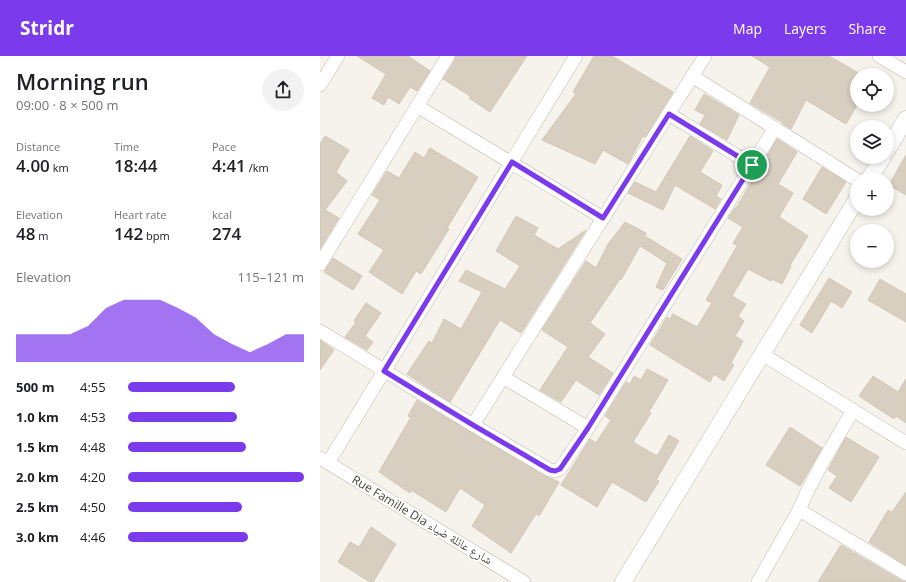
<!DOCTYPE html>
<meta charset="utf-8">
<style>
:root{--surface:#fff;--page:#f2f2f2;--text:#202124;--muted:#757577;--accent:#7c3aed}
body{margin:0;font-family:"Open Sans","Noto Naskh Arabic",sans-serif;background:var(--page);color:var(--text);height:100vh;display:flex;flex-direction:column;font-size:15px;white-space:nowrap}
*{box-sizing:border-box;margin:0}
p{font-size:13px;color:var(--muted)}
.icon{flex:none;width:22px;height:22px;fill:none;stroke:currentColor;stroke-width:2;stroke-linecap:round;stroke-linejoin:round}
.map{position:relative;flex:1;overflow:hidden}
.sheet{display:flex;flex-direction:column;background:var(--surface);width:320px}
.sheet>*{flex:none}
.fabs{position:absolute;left:530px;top:12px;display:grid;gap:8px}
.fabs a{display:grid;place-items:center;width:44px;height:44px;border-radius:50%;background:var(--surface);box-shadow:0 2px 6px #0003;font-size:20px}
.pin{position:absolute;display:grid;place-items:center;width:34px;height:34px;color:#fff;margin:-17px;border:2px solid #fff;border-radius:50%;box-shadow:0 1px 4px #0007}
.round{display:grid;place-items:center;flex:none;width:42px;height:42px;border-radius:21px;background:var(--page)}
.summary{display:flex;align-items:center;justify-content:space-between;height:68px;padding:0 16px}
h1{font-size:22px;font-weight:600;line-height:30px}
.figures{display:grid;grid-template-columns:repeat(3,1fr);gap:6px;height:68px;padding:4px 16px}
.figures div{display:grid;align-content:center}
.figures b{font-size:17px;font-weight:600}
.figures small{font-size:11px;font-weight:400}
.figures p{font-size:11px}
.chart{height:112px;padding:8px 16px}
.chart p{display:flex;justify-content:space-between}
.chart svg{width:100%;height:72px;margin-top:4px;fill:var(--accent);opacity:.7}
ul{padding:0 16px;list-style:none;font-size:13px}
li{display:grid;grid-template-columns:64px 48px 1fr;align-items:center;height:30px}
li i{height:10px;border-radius:5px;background:var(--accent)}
header{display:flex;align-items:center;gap:24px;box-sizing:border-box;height:56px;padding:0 20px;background:var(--accent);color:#fff}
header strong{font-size:19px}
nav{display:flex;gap:22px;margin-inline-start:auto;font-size:14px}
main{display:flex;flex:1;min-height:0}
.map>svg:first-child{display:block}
</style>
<header>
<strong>Stridr</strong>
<nav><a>Map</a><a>Layers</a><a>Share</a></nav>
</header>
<main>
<section class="sheet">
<div class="summary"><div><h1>Morning run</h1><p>09:00 · 8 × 500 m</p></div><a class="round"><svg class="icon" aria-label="share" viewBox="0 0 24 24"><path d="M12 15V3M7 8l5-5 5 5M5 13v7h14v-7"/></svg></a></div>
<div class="figures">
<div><p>Distance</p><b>4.00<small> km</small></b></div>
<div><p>Time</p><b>18:44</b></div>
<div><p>Pace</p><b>4:41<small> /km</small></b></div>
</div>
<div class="figures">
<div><p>Elevation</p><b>48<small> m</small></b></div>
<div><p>Heart rate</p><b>142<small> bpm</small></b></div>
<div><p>kcal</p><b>274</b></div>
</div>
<div class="chart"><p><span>Elevation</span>115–121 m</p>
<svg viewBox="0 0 160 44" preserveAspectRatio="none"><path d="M0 44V27L10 27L20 27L30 27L40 22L50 11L60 6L70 6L80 6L90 11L100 17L110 27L120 33L130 38L140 33L150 27L160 27V44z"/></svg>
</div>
<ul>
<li><b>500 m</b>4:55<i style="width:61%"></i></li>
<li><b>1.0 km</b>4:53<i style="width:62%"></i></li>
<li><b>1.5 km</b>4:48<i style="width:67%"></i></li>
<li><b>2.0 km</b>4:20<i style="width:100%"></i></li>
<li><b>2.5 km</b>4:50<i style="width:65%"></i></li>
<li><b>3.0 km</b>4:46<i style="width:68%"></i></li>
</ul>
</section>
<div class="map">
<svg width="586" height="526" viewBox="0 0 586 526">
<rect width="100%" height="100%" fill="#f6f3ec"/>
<g fill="#d8cfc1" stroke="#d3c7b4">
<path d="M37 0H88L110 15 97 35 90 31 79 48 68 41 64 49 52 42 66 18Z"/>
<path d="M136 0H207L170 56 149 42 150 40 123 23 135 4Z"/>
<path d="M274 0H292L353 36 325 81 323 80 308 108 283 94 275 108 222 84 256 38 253 36Z"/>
<path d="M432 0H509L537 16V49L526 68 486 44 471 73 462 67V66L430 47 450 11Z"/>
<path d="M384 38 419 59 407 84 380 68 385 59 375 54Z"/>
<path d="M5 80 29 94 16 116 27 125 5 154 19 162 0 193V88Z"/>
<path d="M370 80 393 95 380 116 402 129 396 140 401 143 395 153 355 129 343 154 308 137 315 126 336 136Z"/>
<path d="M457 83 477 96 458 128 473 137 459 161 488 180 470 209 471 210 462 228 452 223 451 225 428 213 412 240 426 248 418 260 424 265 415 280 423 285 411 307 414 309 404 325 394 318 390 326 330 289 347 261 350 263 353 258 377 271 392 247 386 244 417 190 413 187 423 171 408 162 415 152H416Z"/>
<path d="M110 92 158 121 127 172 129 173 101 218 96 215 82 238 49 216 64 194 38 178 60 144 52 139 67 115 79 122 95 96 104 102Z"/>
<path d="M586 99V139L569 129Z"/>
<path d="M502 111 526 126 506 158 483 143Z"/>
<path d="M196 160 218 172 214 179 238 193 266 174 201 277 180 264 130 346 87 318 109 285 112 287 124 263 141 273 162 236 139 225 146 214 185 233 200 210 176 195Z"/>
<path d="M305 166 326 177 325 180 362 203 343 234 336 231 347 207 320 190 301 224 300 223 270 267 285 278 268 301 293 317 279 339 256 324 241 346 220 334 248 291 222 274 266 205 276 212 288 188Z"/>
<path d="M13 202 42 220 33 234 4 216Z"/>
<path d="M509 222 532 236 522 252 511 245 492 277 480 269Z"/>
<path d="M560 223 586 238V266L548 244Z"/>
<path d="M46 247 61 257 45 280 53 286 47 294 25 281 36 266 34 265Z"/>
<path d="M0 284 14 294 0 314Z"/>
<path d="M327 313 348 324 329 356 331 357 313 386 337 400 349 379 359 385 336 424 339 425 326 446 292 426 277 451 241 429 270 383 276 387 291 364 285 360 306 326 310 328 314 320 321 324Z"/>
<path d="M553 320 578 336 586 323V367L576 360 574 363 539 340Z"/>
<path d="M97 344 223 419 239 426 219 460 216 458 191 497 152 470 165 449 140 432 126 456 91 434 90 437 59 416 91 361 88 360Z"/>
<path d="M470 371 502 392 480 430 446 409Z"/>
<path d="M526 381 559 401 531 446 509 432 517 420 508 414Z"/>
<path d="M586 436V509L549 486 568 454 572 456Z"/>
<path d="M51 471 76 488 53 526H50L18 506 30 486 39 491Z"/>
<path d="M521 489 582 525 586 526H498Z"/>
</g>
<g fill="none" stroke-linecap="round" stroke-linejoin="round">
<defs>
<g id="minor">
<path d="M559 0 586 16"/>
<path d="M372 20 537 124"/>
<path d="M0 29 18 0"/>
<path d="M97 50 283 162"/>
<path d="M349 58 432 109"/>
<path d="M0 208 128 0"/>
<path d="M0 275 153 369 230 414 235 415 240 413 268 372 455 72"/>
<path d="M442 298 586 387"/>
<path d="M183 321 268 372"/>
<path d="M153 369 385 0"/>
<path d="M0 402 204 526"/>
<path d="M8 407 256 0"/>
<path d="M479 454 586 518"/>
<path d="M438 526 479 454 486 438 500 411 533 354"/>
</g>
<g id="tertiary">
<path d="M567 94 586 63"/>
<path d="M549 123 563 101"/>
<path d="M303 526 537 143"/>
</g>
</defs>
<use href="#minor" stroke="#c2bbae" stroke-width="14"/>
<use href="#tertiary" stroke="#c2bbae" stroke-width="17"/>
<use href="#minor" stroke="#fff" stroke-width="13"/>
<use href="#tertiary" stroke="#fff" stroke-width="16"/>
</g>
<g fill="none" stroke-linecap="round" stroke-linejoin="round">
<defs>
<path id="route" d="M349 58 432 109 268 372 240 413 235 415 230 414 153 369 64 315 192 106 283 162Z"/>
</defs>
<use href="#route" stroke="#fff" stroke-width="8"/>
<use href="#route" stroke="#7c3aed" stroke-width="5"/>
</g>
<g text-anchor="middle" stroke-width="4" stroke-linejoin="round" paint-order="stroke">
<g font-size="12" fill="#4b4439" stroke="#fff">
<text transform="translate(102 464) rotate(31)" y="4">Rue Famille Dia شارع عائلة ضياء</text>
</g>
</g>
</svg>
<div class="fabs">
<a><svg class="icon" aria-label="locate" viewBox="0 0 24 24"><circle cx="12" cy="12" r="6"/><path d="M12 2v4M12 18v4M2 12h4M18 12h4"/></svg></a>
<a><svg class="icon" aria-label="layers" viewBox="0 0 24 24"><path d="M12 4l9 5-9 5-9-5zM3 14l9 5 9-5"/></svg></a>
<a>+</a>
<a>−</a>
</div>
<div class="pin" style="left:432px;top:109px;background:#1e9e55"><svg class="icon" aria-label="arrive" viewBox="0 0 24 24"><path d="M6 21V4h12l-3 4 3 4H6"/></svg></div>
</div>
</main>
